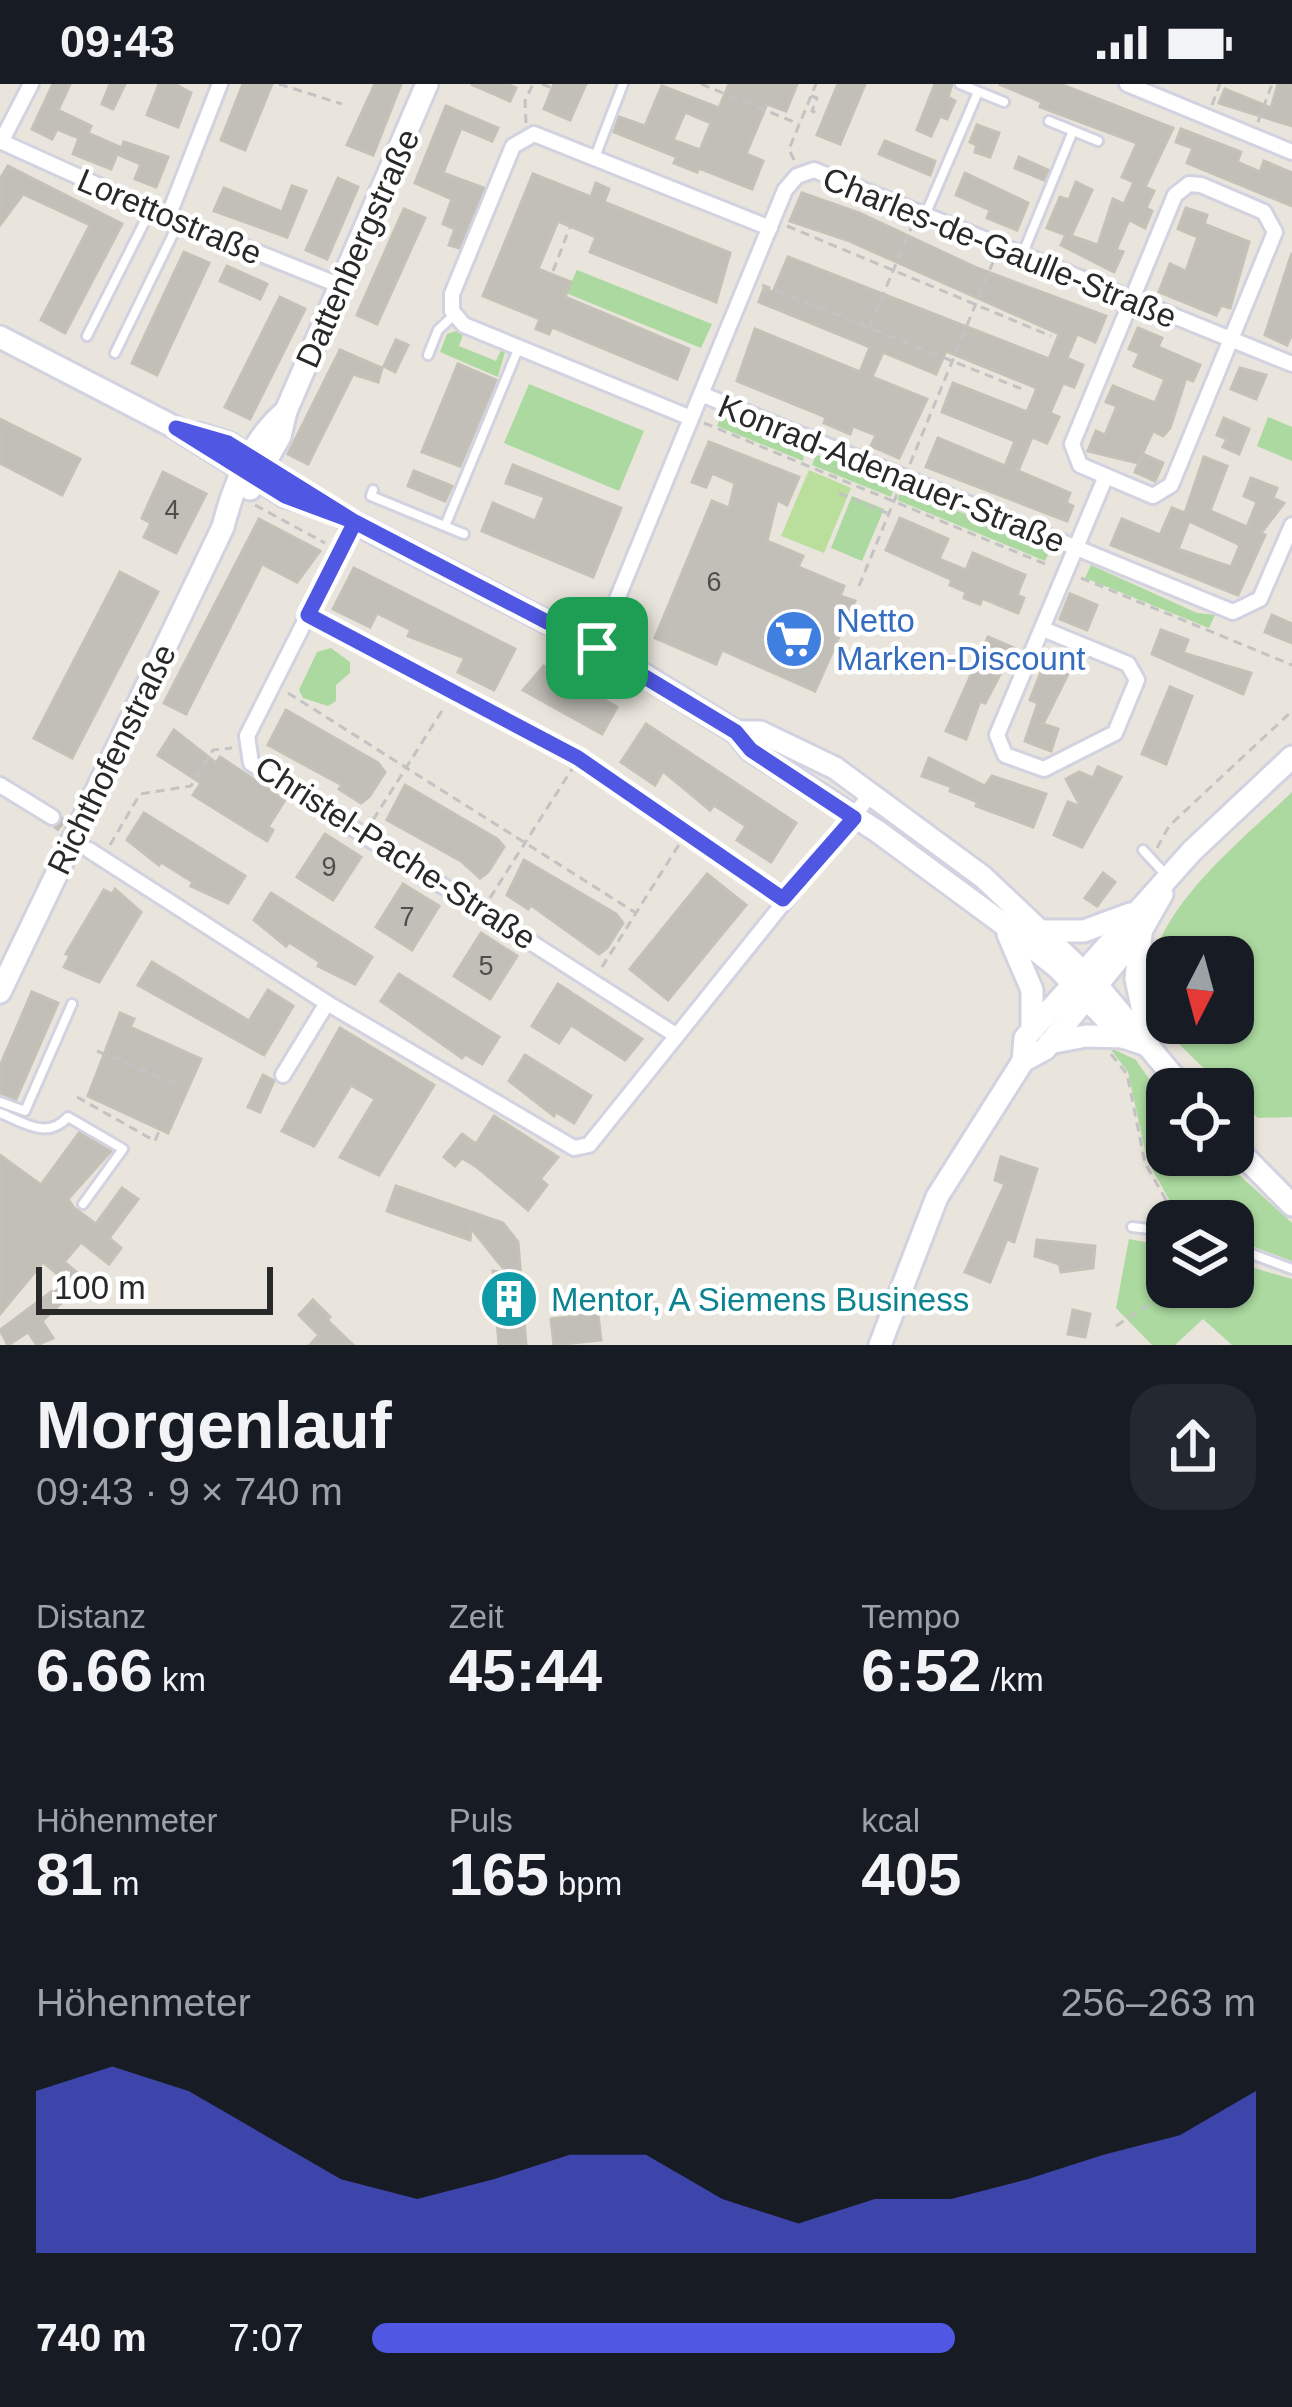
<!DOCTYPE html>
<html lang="de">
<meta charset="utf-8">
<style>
:root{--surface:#171b24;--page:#242831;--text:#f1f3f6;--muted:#9ea1a6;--accent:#4f57e3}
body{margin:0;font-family:Arial,sans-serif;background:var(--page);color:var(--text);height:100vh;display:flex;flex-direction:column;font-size:45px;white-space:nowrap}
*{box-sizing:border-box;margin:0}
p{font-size:39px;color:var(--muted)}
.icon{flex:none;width:66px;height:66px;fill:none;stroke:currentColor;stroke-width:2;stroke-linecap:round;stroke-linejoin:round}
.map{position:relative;height:1261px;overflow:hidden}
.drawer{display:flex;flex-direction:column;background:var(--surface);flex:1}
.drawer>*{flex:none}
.needle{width:78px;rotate:186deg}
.buttons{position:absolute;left:1146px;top:852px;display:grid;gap:24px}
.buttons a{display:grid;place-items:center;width:108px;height:108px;border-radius:24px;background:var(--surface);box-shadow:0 3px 9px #0004;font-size:60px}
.scale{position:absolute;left:36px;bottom:30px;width:237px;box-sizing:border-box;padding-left:12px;border:6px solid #292929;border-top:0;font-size:33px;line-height:42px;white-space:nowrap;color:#292929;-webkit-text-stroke:9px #fff;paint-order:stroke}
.pin{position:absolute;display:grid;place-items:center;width:102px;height:102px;color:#fff;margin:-51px;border-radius:24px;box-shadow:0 6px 18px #0006}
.round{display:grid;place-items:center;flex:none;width:126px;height:126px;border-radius:36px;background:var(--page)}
.head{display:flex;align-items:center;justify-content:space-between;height:204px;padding:0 36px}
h1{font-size:66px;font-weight:700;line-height:90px}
.stats{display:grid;grid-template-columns:repeat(3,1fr);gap:18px;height:204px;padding:12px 36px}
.stats div{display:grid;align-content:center}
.stats b{font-size:60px;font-weight:700}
.stats small{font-size:33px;font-weight:400}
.stats p{font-size:33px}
.chart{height:336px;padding:24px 36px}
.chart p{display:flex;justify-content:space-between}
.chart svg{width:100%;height:216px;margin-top:12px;fill:var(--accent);opacity:.7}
ul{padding:0 36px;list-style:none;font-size:39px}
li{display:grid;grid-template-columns:192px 144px 1fr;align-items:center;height:90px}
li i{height:30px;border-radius:15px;background:var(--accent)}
.status{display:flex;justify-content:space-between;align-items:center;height:84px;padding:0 60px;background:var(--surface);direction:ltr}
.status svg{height:33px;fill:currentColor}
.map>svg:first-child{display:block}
</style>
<div class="status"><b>09:43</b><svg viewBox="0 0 49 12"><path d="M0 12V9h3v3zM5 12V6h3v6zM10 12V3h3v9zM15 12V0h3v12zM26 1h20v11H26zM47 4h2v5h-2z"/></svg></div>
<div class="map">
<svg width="1292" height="1261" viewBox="0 0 1292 1261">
<rect width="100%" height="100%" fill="#e9e5dc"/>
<g fill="#abd99f" fill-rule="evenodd">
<path d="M577 186 712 240 701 264 566 209Z"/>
<path d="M459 246 464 248 459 262 496 277 502 264 505 268 498 293 440 268 447 250Z"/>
<path d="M529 300 644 347 619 407 504 359Z"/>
<path d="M723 327 745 336 748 343 805 362 803 377 717 342Z"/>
<path d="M1268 333 1292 343V377L1257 362Z"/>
<path d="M816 371 859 383 895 402 891 413 812 381Z"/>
<path d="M902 405 1051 464 1045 477 897 416Z"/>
<path d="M852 412 884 425 862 477 831 464Z"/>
<path d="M1091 481 1197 529 1215 531 1209 544 1085 494Z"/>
<path d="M331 564 350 578V589L336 601V617L328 622 303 614 299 606 317 568Z"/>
<path d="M1292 708V1033L1258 1034C1237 1013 1167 955 1156 930 1121 849 1240 759 1292 708ZM1167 873H1233V939H1167Z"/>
<path d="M1109 963 1136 976 1167 1021V1071H1217L1292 1139V1177L1233 1155V1137H1181L1147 1076 1128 988Z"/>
<path d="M1129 1155 1167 1162V1203H1233V1178L1292 1195V1261H1232L1203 1235 1175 1261H1152L1116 1224Z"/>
</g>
<path fill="#badf9c" d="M809 386 851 404 824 469 781 452Z"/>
<g fill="#c2bfb8" stroke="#c4c1b6" stroke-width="3" fill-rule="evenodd">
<path d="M53 0H70L58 26 91 42 88 49 120 63 111 85 73 70 79 54 57 45 52 55 32 45Z"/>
<path d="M110 0H125L113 25 102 20Z"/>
<path d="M159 0H175L191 9 178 43 147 31Z"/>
<path d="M243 0H272L245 66 221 56Z"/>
<path d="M375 0H401L373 71 347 61Z"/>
<path d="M471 0H507L516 4 510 17Z"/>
<path d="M554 0H586L570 36 544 25Z"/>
<path d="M729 0H797L786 27 767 20 746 70 763 77 752 105 699 84 697 88 674 79 677 73 614 48 619 33 645 42 662 2 719 24ZM685 28 711 39 700 66 673 56Z"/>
<path d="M838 0H865L840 60 817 51Z"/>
<path d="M935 0H952L948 13 955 17 947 35 940 32 931 52 917 46Z"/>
<path d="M999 0H1060L1173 44 1145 103 1154 107 1146 124 1152 127 1145 144 1129 136 1116 166 1123 168 1114 188 1061 161 1066 151 1047 144 1060 113 1069 116 1076 98 1092 106 1071 152 1098 161 1113 115 1124 120 1134 98 1122 93 1137 59 1040 23 1042 18Z"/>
<path d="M1278 0H1292V42L1219 19 1225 5 1271 24Z"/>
<path d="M446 22 498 44 492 57 461 44 443 89 484 104 459 164 449 161 455 145 443 140 452 115 415 99Z"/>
<path d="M977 41 999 49 990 73 975 68 977 61 970 58Z"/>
<path d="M1181 45 1241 68 1237 78 1260 88 1264 77 1292 89V122L1187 79 1193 64 1176 58Z"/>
<path d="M885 57 935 77 930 91 879 70Z"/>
<path d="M124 58 168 73 156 103 135 95 141 80 119 71Z"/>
<path d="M1019 73 1048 86 1044 96 1015 84Z"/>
<path d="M8 82 122 140 65 249 41 236 90 141 23 110 0 141V95Z"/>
<path d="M965 89 1028 119 1017 146 987 134 990 126 956 111Z"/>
<path d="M533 90 591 113 596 99 609 105 604 118 730 169 716 218 590 168 596 153 558 137 538 185 571 198 565 213 689 265 677 295 552 243 549 250 536 245 540 235 483 212Z"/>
<path d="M338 94 358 103 327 175 306 166Z"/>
<path d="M292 102 306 107 287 153 214 127 224 104 282 128Z"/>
<path d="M802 109 859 129 977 184 1106 232 1095 258 1077 250 1067 274 1083 281 1074 303 1063 299 1050 329 1059 333 1047 359 1032 353 1018 387 1070 409 1066 419 1073 422 1067 437 926 383 938 354 1005 382 1015 357 942 328 953 299 1027 328 1037 304 946 267 936 290 883 268 872 293 927 315 899 374 871 362 876 351 853 342 850 350 824 339 826 333 737 297 755 245 860 288 870 263 759 218 764 204 773 208 788 173 1049 275 1059 250 847 156 790 137Z"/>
<path d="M1186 124 1207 131 1204 140 1249 158 1230 224 1221 221 1216 231 1159 208 1170 180 1186 187 1198 153 1178 145Z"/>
<path d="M404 125 425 134 377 240 357 231Z"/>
<path d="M184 168 209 179 157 291 132 279Z"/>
<path d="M1292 169V250L1287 261 1265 251Z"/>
<path d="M227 182 267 200 260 215 220 197Z"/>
<path d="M280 213 305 225 250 335 225 323Z"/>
<path d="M1138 244 1162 254 1158 263 1200 281 1193 297 1186 294 1170 344 1163 352 1153 347 1138 379 1088 367 1096 347 1105 351 1117 322 1106 318 1113 302 1155 319 1165 295 1134 282 1140 269 1129 265Z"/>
<path d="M396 256 408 261 395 288 384 282Z"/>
<path d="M340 266 382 284 378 298 353 290 308 380 288 370Z"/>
<path d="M458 280 496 296 460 382 422 368Z"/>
<path d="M1240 284 1266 291 1256 315 1231 305Z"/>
<path d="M1224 334 1249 345 1239 370 1223 363 1227 355 1217 351Z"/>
<path d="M0 335 80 375 62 411 0 379Z"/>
<path d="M709 358 799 393 787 421 777 416 767 457 803 472 798 483 844 502 840 512 855 517 815 607 722 566 716 580 655 554 712 417 729 424 735 399 712 389 706 403 692 398Z"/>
<path d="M1143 370 1163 379 1155 397 1135 388Z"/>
<path d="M1204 373 1227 382 1210 427 1247 443 1257 418 1244 412 1251 394 1277 404 1273 414 1284 419 1261 449 1265 451 1238 511 1111 461 1122 435 1160 451 1172 424 1185 429ZM1189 437 1240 461 1231 483 1178 465Z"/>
<path d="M513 381 621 424 593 493 482 447 493 419 535 437 545 413 506 399Z"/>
<path d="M414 387 452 402 445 417 408 402Z"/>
<path d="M163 388 206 410 176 469 144 453 151 439 142 434Z"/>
<path d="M900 434 948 455 939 475 966 486 973 469 1025 491 1017 511 1024 514 1018 529 982 514 980 520 964 514 966 508 950 501 952 496 886 466Z"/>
<path d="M259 435 320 467 297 498 262 480 186 630 164 619Z"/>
<path d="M354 484 515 565 494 606 458 588 465 574 408 552 411 546 377 529 370 543 333 525Z"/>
<path d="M120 488 158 508 72 674 34 654Z"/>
<path d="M1070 510 1097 521 1087 546 1060 535Z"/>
<path d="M1272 531 1292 540V559L1265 548Z"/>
<path d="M1161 546 1188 556 1183 569 1251 589 1243 610 1152 570Z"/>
<path d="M988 553 1014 564 985 619 980 617 966 655 946 647Z"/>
<path d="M1050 566 1075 576 1043 640 1058 645 1051 667 1025 657 1038 619 1030 616 1041 588 1038 583Z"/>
<path d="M544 582 617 623 602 650 523 606Z"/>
<path d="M1170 603 1192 612 1166 680 1142 670Z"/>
<path d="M286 626 378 679 385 688 369 713 361 719 339 705 342 701 268 661Z"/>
<path d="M646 640 796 739 771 778 737 756 746 742 714 721 710 726 663 687 655 701 621 678Z"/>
<path d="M174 646 216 679 220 673 285 716 268 743 273 746 267 757 193 711 201 699 158 671Z"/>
<path d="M929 674 985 702 992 692 1046 710 1033 743 976 722 978 718 950 707 952 703 922 692Z"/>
<path d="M1098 683 1121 693 1082 763 1054 751 1068 718 1081 723 1066 695 1079 688 1093 694Z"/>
<path d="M405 701 497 755 504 763 488 788 480 794 461 777 387 736Z"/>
<path d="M144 729 245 792 228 819 191 802 193 798 161 778 159 781 127 756Z"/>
<path d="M325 750 361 773 333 816 297 793Z"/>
<path d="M524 776 616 830 623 839 607 864 599 870 531 821 528 825 507 811Z"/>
<path d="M1103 789 1115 798 1097 822 1085 814Z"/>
<path d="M707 790 746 821 668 916 630 885Z"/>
<path d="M403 800 439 822 412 866 376 843Z"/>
<path d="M115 805 141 828 99 898 64 883 70 872 66 870 104 806 112 810Z"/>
<path d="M271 809 372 873 355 900 318 882 320 878 289 858 286 862 254 836Z"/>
<path d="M481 849 517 872 490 915 454 892Z"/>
<path d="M152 878 249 937 268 906 293 922 264 971 138 901Z"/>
<path d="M399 890 499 953 482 980 465 970 462 974 381 917Z"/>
<path d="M558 900 642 955 625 976 571 941 559 959 532 942Z"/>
<path d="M32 908 58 919 16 1015 0 1009V982Z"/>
<path d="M120 929 134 935 130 943 201 975 168 1049 88 1012Z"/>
<path d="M340 944 434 1001 379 1091 340 1073 375 1015 351 1001 314 1062 282 1047Z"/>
<path d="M525 971 591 1012 574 1039 556 1028 554 1032 509 997Z"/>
<path d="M263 991 274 997 260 1028 248 1023Z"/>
<path d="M494 1032 558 1073 540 1095 547 1101 528 1126 477 1083 462 1074 455 1082 444 1073 462 1050 476 1060Z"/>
<path d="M79 1049 111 1067 68 1115 74 1124 96 1140 122 1104 138 1115 109 1154 121 1164 109 1180 81 1158 64 1178 86 1196 42 1237 53 1254 37 1261 28 1248 8 1261 0 1246 66 1197 43 1178 0 1230V1071L41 1101Z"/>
<path d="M1001 1073 1037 1085 1014 1158 1007 1155 990 1198 965 1188 1005 1100 995 1096Z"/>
<path d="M396 1102 503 1139 518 1158 526 1261H499L493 1187 507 1189 471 1144 470 1156 387 1127Z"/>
<path d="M1037 1156 1095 1162 1093 1184 1061 1188 1059 1180 1035 1172Z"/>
<path d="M313 1216 330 1233 327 1236 353 1261H310L319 1251 299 1231Z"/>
<path d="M597 1222 601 1256 554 1261 551 1235 583 1231V1223Z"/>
<path d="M1073 1226 1090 1230 1085 1253 1068 1250Z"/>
</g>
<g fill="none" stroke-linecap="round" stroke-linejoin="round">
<path stroke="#c3bfb8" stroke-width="14" stroke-dasharray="14 7" stroke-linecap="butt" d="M52 733 89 766"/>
<defs>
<g id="lane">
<path d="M960 0 1004 18"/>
<path d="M1049 37 1098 57"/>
<path d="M595 73 623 0"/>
<path d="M926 129 978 8"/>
<path d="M1023 169 1073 47"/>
<path d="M87 252 150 127"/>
<path d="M115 269 179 138"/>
<path d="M428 271 438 246 454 231"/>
<path d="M373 406 371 412 464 450"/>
<path d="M445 442 519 263"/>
<path d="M1143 766 1167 792"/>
<path d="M0 1018 25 1027 72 920"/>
<path d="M0 1029C25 1039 47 1056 68 1033L123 1065 83 1120"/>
<path d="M1132 1143 1167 1147"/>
<path d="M1233 1163 1292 1185"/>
</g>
<g id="street">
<path d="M1127 0 1292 68"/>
<path d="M0 57 159 129 341 202"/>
<path d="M1 58 31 0"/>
<path d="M1201 101 1264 128 1275 148 1171 401 1153 412 1080 381 1072 360 1175 111 1189 100Z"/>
<path d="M168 133 220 0"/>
<path d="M701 310 785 106 797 92 814 86 1292 280"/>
<path d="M691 334 464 241 452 227V210L513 62 534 50 770 144"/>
<path d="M355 438 247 652 251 679 674 950"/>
<path d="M308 531 578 674 783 815"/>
<path d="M1043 545 1128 580 1137 596 1115 649 1044 685 1005 671 997 651 1106 392"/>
<path d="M597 564 701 310 1233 528 1260 515 1292 441"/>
<path d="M0 701 52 733"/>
<path d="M89 766 327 919 574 1064 589 1061 871 710"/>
<path d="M283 991 327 919"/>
</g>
<g id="secondary">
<path d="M0 253 176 344 285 412 326 424 615 573 736 648 751 666 877 747 1002 839 1058 884 1123 953 1144 960"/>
<path d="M198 350 228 359 316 416"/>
<path d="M250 405 280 352 286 327 427 0"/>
<path d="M736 648H760L835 684 983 793 1096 900 1184 1005"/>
<path d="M1043 847H1084L1130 830"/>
<path d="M1008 850 1032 906V945"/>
<path d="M1141 850 1136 895 1149 955"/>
<path d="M0 908 223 443C234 400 252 355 286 327"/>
<path d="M1049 959 1086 952 1123 953"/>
<path d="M1023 977 1045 965 1141 847 1162 810"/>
<path d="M1233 1061 1292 1121"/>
<path d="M880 1261 937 1113 1023 977 1025 954 1192 767 1292 673"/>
</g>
</defs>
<use href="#lane" stroke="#d2d2e0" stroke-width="14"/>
<use href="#street" stroke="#d2d2e0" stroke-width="20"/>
<use href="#secondary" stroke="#d2d2e0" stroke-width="27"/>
<g stroke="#c3c3c3" stroke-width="3" stroke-dasharray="9 6" stroke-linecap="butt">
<path d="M279 0 342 20"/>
<path d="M542 0 552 4"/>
<path d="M701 0 799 40"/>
<path d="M811 12 817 14 812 27 819 30"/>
<path d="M1212 21 1220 0"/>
<path d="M1258 38 1272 0"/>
<path d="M526 39 525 17 533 0"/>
<path d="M794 76 789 65 816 0"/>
<path d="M787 142 1051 252"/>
<path d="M553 187 570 143"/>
<path d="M762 201 1027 307"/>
<path d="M869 244 912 142"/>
<path d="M704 339 1050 482"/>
<path d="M910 380 993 178"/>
<path d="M839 409 887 429"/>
<path d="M255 421 325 459"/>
<path d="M1081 494 1292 581"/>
<path d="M859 502 899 405"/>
<path d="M288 609 636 829"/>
<path d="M373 736 445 622"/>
<path d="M110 761 140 710 191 702 213 666 232 664"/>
<path d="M1157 764 1169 742 1292 627"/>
<path d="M490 814 572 685"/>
<path d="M602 883 680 759"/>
<path d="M97 967 179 1001"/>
<path d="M1111 970 1127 990 1145 1079 1178 1137"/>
<path d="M77 1013 155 1057 159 1047"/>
<path d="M1116 1242 1151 1219 1167 1180"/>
</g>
<use href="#lane" stroke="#fff" stroke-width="8"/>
<use href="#street" stroke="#fff" stroke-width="14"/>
<use href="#secondary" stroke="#fff" stroke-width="21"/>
</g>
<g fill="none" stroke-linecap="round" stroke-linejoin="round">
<defs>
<path id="route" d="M597 564 355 438 285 412 176 344 228 359 355 438 308 531 578 674 783 815 854 734 751 666 736 648 597 564"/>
</defs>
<use href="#route" stroke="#fff" stroke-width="24"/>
<use href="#route" stroke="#4f57e3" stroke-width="15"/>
</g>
<defs>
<symbol id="supermarket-disc" viewBox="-11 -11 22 22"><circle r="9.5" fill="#3f7fe0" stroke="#fff"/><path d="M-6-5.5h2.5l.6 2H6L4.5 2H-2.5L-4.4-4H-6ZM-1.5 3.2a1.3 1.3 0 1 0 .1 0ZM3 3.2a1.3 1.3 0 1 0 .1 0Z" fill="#fff"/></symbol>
<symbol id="building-disc" viewBox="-11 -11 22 22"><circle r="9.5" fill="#0f9aa8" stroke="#fff"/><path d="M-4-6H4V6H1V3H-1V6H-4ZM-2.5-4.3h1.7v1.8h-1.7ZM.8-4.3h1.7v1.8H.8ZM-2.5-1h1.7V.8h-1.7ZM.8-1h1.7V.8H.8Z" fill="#fff"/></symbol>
</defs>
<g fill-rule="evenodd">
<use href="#supermarket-disc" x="761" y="522" width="66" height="66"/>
<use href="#building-disc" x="476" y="1182" width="66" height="66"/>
</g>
<g text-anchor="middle" stroke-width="9" stroke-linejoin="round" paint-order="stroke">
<g font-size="27" fill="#4f4e4d">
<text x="172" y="435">4</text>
<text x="714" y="507">6</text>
<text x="329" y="792">9</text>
<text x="407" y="842">7</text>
<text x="486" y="891">5</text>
</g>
<g font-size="33" fill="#292929" stroke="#fff">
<text transform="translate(170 132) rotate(23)" y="12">Lorettostraße</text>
<text transform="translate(1000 163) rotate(22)" y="12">Charles-de-Gaulle-Straße</text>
<text transform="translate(357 164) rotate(-66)" y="12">Dattenbergstraße</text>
<text transform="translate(892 389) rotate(22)" y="12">Konrad-Adenauer-Straße</text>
<text transform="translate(111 675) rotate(-64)" y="12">Richthofenstraße</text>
<text transform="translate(396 768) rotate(33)" y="12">Christel-Pache-Straße</text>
</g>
<g font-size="33" fill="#366cbe" stroke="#fff" text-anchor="start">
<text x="836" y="548">Netto<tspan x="836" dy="38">Marken-Discount</tspan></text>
</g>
<g font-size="33" fill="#0d838f" stroke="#fff" text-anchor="start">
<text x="551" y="1227">Mentor, A Siemens Business</text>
</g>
</g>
</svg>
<div class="buttons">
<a><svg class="needle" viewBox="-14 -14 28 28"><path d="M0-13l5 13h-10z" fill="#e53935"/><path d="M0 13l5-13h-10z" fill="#9ea1a6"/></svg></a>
<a><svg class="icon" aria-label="locate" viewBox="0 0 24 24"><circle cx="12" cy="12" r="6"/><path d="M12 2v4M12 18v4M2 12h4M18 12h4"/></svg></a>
<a><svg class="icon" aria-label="layers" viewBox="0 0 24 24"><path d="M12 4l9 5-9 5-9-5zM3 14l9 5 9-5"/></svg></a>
</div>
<div class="scale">100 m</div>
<div class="pin" style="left:597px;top:564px;background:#1e9e55"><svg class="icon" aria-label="arrive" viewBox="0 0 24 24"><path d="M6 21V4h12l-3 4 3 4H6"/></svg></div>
</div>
<section class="drawer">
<div class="head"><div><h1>Morgenlauf</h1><p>09:43 · 9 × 740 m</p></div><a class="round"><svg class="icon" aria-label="share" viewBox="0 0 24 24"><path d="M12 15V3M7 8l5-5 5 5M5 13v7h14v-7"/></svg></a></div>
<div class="stats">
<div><p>Distanz</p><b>6.66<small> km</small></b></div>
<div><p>Zeit</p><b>45:44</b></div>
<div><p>Tempo</p><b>6:52<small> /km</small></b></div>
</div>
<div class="stats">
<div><p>Höhenmeter</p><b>81<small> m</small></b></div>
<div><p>Puls</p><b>165<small> bpm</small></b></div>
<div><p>kcal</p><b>405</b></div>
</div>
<div class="chart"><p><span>Höhenmeter</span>256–263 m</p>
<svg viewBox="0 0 160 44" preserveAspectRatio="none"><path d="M0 44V11L10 6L20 11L30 20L40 29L50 33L60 29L70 24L80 24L90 33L100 38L110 33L120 33L130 29L140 24L150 20L160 11V44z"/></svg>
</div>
<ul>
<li><b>740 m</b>7:07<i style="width:66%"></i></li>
</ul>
</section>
